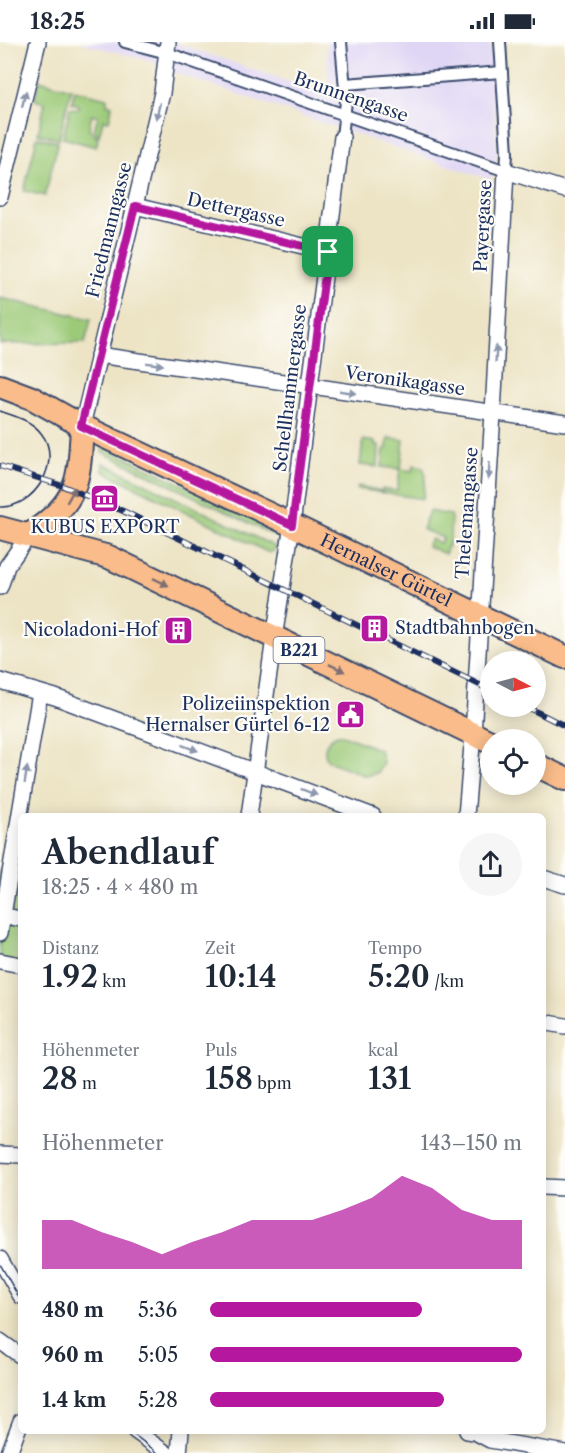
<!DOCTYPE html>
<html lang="de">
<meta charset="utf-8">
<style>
:root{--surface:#fff;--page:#f6f6f7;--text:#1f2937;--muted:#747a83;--accent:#b5179e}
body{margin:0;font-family:"Libre Caslon Text",serif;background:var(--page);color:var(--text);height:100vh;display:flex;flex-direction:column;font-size:22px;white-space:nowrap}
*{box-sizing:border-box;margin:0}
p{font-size:20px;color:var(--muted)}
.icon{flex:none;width:33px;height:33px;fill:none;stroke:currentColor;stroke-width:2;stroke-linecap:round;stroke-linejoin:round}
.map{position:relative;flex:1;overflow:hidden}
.sheet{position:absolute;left:18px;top:771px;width:528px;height:621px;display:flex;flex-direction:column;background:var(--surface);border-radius:9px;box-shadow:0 3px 15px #0003}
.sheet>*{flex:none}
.needle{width:39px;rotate:96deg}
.tools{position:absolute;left:480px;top:609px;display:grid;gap:12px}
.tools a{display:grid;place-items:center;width:66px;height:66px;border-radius:50%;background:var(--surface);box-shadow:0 3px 15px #0003;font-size:30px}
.pin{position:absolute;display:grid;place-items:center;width:51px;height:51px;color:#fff;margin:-26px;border-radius:12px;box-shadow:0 3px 9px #0006}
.round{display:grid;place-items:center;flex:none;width:63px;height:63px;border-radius:32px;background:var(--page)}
.headline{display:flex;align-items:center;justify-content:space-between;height:102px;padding:0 24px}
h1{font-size:33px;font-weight:600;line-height:45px}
.figures{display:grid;grid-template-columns:repeat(3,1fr);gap:9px;height:102px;padding:6px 24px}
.figures div{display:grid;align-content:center}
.figures b{font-size:30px;font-weight:600}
.figures small{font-size:16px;font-weight:400}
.figures p{font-size:16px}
.chart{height:168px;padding:12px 24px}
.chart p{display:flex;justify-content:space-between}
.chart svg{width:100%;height:108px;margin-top:6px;fill:var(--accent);opacity:.7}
ul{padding:0 24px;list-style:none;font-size:20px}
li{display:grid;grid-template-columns:96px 72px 1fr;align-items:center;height:45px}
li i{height:15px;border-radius:8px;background:var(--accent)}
.status{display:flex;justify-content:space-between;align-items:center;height:42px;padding:0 30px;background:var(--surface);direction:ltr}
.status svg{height:16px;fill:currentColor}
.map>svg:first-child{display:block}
</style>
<div class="status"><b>18:25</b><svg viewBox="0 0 49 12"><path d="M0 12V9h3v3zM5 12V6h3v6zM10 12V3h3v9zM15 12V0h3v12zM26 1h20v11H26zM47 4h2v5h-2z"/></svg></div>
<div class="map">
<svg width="565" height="1411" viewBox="0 0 565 1411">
<rect width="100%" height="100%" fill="#fdfcf7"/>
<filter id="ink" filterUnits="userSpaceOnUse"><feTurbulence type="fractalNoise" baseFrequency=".0167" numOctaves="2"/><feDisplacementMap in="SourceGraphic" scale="12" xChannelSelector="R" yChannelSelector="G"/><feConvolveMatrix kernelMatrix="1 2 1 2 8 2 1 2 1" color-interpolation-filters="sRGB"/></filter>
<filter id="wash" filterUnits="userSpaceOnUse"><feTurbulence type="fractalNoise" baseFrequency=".008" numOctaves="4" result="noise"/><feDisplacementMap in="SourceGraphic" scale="24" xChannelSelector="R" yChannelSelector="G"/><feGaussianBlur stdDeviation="1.35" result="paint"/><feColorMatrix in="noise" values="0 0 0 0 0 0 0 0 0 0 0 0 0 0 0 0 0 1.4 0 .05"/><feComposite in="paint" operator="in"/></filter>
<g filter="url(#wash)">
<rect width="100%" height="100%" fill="#ede4c5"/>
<path fill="#dfd5f5" d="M78 0H173L322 51 329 44 326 0H490L497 111 491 138 182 33 151 19Z"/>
<g fill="#9cca78" stroke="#5c7c6b" stroke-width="1.5">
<path d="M39 38 71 47 59 97 38 92 45 61 35 58Z"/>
<path d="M74 48 107 56V62L112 64 109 79 103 78 99 94 94 88 98 74 92 72 89 86 98 97 96 105 63 96 70 66 79 67V63L72 61Z"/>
<path d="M37 95 58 100 45 154 24 149Z"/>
<path d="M0 256 91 277 85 301 0 302Z"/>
<path d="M388 396 404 398 401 427 413 429 414 423 423 425 426 433 423 457 357 447 358 444 382 449V447L397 449 400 427 382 425 384 408 387 405Z"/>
<path d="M363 398 375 400V403H379L378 425 360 423Z"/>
<path d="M102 404 276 487 275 494 102 410Z"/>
<path d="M103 421 276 505 274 509 269 511 103 429Z"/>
<path d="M429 469 451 473 450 498 445 512 427 504 431 497 440 501 443 496 422 487Z"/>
<path d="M338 693H343L380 708 383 720 377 731 366 734 328 719C321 708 326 697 338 693Z"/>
<path d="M0 829 21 833V923L0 919Z"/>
</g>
</g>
<g filter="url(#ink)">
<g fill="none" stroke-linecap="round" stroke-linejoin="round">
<defs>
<g id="pedestrian">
<path d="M125 0 167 11 506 129 507 111 500 0"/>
<path d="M341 0 346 59 342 95"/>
<path d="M345 42 502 30"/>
</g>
<g id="minor">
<path d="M0 155 38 0"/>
<path d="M135 164 328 210"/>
<path d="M98 313 565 381"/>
<path d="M82 384 162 51 168 0"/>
<path d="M0 545 7 524 29 493"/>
<path d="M0 639 55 655 373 774"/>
<path d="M249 774 274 596 292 483 342 95"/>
<path d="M466 774 473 692 493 371 506 129 565 148"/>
<path d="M543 836 565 843"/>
<path d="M0 873 21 877"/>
<path d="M0 891 40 651"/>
<path d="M0 919 21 923"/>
<path d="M543 980 565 984"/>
<path d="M0 1112 21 1113"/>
<path d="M543 1145 565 1146"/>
<path d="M0 1217 21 1254"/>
<path d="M0 1299 21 1314"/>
<path d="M135 1389 166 1411"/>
<path d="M467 1389 475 1390 490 1398 565 1411"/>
<path d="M9 1411 21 1379"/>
<path d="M179 1411 181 1389"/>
</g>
<g id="primary">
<path id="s1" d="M0 344 32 356 82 384 292 483 565 615"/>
<path d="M0 486 109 515 490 700"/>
<path d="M29 493C79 459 79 441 82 384"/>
<path d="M536 723 565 737"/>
</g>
</defs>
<use href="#pedestrian" stroke="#3a4a6d" stroke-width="14"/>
<use href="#minor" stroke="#3a4a6d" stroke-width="18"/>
<use href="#primary" stroke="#3a4a6d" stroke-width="26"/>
<use href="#pedestrian" stroke="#fff" stroke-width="10"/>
<use href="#minor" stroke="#fff" stroke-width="15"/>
<use href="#primary" stroke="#f9bc8a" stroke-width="22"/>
<g stroke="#1b2f5e" stroke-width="1.5">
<path d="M0 369C14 374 31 378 41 391 64 419 34 467 0 465"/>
<path d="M0 1222 21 1259"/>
<path d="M129 1389 158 1411"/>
</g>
<defs>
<g id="rail">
<path d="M0 424 63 444 123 469 490 648"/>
<path d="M525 664 565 684"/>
</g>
</defs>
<use href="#rail" stroke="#1b2f5e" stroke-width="6"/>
<use href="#rail" stroke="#fdfcf7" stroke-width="4" stroke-dasharray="11" stroke-linecap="butt"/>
</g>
<defs><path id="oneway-solid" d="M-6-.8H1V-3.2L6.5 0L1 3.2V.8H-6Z" transform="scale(1.5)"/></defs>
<g fill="#8d97ae">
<use href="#oneway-solid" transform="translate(24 57) rotate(-76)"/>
<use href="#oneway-solid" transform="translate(158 69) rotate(103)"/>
<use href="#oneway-solid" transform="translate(496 312) rotate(-87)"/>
<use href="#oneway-solid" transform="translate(155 322) rotate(8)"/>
<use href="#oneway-solid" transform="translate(348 350) rotate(8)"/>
<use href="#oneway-solid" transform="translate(489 429) rotate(94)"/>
<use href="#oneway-solid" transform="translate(190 706) rotate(20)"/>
<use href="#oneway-solid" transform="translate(26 733) rotate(-81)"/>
<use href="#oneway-solid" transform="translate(309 750) rotate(21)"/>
</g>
<g fill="#7f6e72">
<use href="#oneway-solid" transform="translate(71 453) rotate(-61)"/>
<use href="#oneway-solid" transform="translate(161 540) rotate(26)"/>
<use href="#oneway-solid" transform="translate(337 626) rotate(26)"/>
</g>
</g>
<g fill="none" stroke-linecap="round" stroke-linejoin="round" filter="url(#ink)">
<defs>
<path id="route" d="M135 164 328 210 292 483 81 384Z"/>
</defs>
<use href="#route" stroke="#fff" stroke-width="12"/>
<use href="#route" stroke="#b5179e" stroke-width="8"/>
</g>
<defs>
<symbol id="museum-square" viewBox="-11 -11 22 22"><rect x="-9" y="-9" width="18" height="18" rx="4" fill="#b5179e" stroke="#fdfcf7"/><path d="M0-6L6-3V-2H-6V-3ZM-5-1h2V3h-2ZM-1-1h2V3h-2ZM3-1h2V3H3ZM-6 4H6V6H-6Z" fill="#fff"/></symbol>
<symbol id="building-square" viewBox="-11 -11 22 22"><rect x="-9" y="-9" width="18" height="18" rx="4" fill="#b5179e" stroke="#fdfcf7"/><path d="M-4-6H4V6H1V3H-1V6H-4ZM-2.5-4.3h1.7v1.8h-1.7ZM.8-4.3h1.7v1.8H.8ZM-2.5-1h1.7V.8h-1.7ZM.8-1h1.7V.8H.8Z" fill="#fff"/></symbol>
<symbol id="civic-square" viewBox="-11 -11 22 22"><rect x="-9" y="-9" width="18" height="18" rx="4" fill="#b5179e" stroke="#fdfcf7"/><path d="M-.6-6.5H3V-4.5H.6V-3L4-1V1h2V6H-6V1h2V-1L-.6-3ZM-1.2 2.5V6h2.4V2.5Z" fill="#fff"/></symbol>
</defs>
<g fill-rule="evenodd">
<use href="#museum-square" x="88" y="440" width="33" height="33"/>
<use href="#building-square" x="358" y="570" width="33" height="33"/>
<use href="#building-square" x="162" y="572" width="33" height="33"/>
<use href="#civic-square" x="334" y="656" width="33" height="33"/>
</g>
<g text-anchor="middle" stroke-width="4.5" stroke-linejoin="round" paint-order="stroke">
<rect fill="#fdfcf7" stroke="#5f6c8c" stroke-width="1.5" x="273.5" y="595" width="51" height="26" rx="4.5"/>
<g font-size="16" font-weight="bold" fill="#1b2f5e">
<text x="299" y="614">B221</text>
</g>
<g font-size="18" fill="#1b2f5e" stroke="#fdfcf7">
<text transform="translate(351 55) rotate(19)" y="6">Brunnengasse</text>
<text transform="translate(236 168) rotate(13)" y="6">Dettergasse</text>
<text transform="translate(483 184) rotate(-87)" y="6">Payergasse</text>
<text transform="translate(109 188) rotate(-76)" y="6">Friedmanngasse</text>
<text transform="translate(405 339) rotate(8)" y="6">Veronikagasse</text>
<text transform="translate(290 346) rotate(-83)" y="6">Schellhammergasse</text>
<text transform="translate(467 471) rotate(-86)" y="6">Thelemangasse</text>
<text dy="6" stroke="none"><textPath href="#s1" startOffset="428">Hernalser Gürtel</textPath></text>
</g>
<g font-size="18" fill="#1b2f5e" stroke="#fdfcf7" text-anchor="end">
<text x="105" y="491" text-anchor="middle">KUBUS EXPORT</text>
<text x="395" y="592" text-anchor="start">Stadtbahnbogen</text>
<text x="158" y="594">Nicoladoni-Hof</text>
<text x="330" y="668">Polizeiinspektion<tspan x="330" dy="21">Hernalser Gürtel 6-12</tspan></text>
</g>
</g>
</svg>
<div class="tools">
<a><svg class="needle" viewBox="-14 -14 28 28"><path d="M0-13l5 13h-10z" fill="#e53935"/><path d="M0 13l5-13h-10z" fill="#747a83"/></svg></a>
<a><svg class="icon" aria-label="locate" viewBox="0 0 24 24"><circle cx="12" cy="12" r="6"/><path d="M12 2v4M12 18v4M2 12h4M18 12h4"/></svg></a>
</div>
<div class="pin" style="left:328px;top:210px;background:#1e9e55"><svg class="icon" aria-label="arrive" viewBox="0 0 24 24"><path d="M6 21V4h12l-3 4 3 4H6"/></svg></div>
<section class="sheet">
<div class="headline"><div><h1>Abendlauf</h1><p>18:25 · 4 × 480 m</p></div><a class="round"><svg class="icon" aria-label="share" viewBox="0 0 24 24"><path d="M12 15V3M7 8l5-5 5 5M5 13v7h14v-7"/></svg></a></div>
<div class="figures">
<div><p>Distanz</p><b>1.92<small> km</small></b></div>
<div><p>Zeit</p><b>10:14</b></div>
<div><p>Tempo</p><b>5:20<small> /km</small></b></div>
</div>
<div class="figures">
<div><p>Höhenmeter</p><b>28<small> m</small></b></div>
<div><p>Puls</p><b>158<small> bpm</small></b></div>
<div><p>kcal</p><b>131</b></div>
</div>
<div class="chart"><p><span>Höhenmeter</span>143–150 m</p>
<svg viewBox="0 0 160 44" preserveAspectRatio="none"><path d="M0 44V24L10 24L20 29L30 33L40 38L50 33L60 29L70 24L80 24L90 24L100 20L110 15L120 6L130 11L140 20L150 24L160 24V44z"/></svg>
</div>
<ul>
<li><b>480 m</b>5:36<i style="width:68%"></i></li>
<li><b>960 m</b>5:05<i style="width:100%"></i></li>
<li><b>1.4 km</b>5:28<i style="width:75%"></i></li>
</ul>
</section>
</div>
